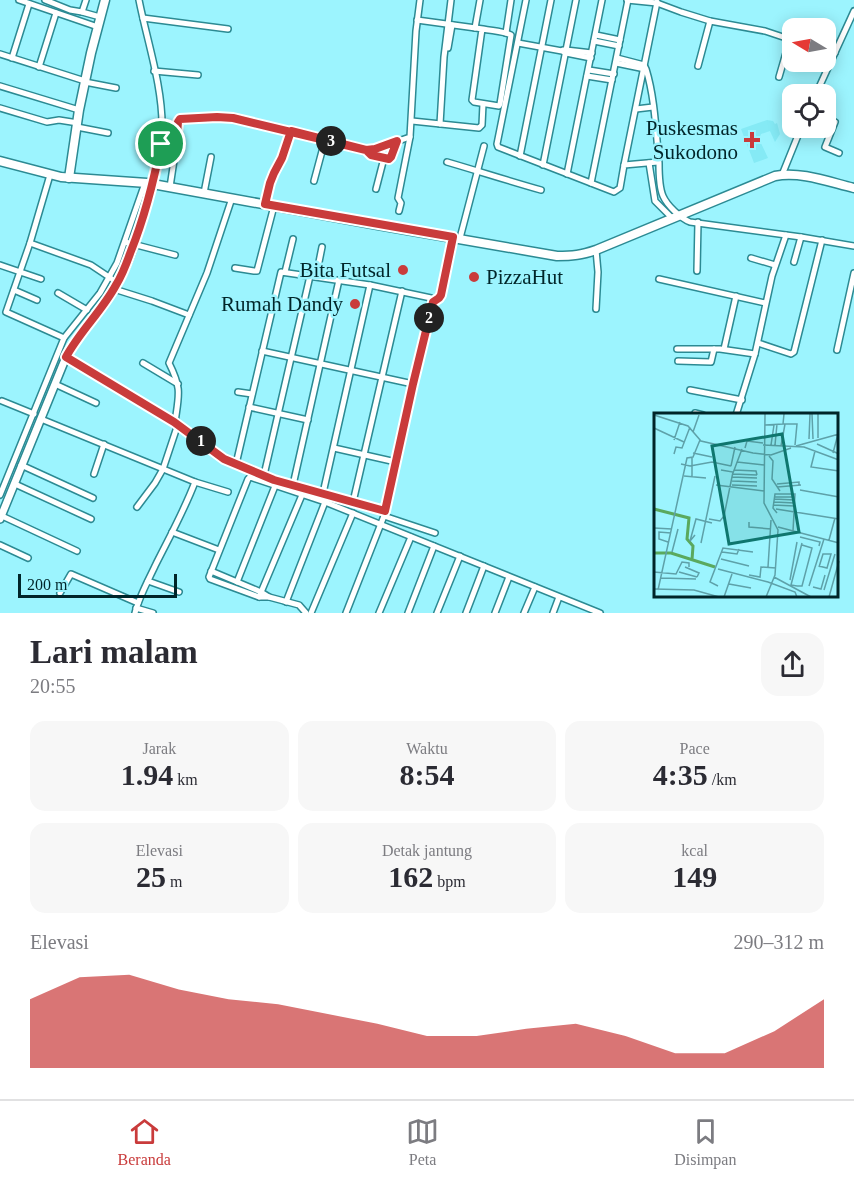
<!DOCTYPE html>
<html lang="id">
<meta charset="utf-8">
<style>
:root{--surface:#fff;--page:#f7f7f7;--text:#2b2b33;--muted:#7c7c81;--line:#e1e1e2;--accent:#c93b3b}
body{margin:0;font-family:Georgia,serif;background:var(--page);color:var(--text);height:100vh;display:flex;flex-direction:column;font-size:22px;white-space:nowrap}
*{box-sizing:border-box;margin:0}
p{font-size:20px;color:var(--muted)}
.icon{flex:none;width:33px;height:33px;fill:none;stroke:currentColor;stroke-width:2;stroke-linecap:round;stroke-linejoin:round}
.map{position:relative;height:613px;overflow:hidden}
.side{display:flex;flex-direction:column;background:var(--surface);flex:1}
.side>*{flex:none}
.needle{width:39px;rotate:280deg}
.tools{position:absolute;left:782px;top:18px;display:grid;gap:12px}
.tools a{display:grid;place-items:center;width:54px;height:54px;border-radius:12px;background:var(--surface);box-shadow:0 3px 15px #0003;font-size:30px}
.scale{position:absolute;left:18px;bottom:15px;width:159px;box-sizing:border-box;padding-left:6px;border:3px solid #002529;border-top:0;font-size:16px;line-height:21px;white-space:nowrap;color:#002529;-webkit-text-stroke:4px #9cf4fe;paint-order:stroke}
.pin{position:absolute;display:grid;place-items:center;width:51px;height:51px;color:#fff;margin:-26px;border:3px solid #fff;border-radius:50%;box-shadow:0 2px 6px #0007}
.km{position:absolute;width:30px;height:30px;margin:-15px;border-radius:50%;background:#222;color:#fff;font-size:16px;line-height:30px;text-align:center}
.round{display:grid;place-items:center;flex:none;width:63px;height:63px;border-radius:18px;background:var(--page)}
.headline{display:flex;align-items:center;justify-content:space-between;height:102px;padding:0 30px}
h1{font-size:33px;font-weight:700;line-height:45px}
.stats{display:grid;grid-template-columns:repeat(3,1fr);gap:9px;height:102px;padding:6px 30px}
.stats div{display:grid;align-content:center;border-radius:15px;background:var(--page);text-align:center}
.stats b{font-size:30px;font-weight:700}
.stats small{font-size:16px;font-weight:400}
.stats p{font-size:16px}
.chart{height:168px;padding:12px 30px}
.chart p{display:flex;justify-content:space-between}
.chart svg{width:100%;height:108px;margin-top:6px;fill:var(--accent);opacity:.7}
.tabs{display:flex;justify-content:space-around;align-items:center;height:84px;border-top:2px solid var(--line);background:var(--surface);font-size:16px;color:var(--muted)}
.tabs a{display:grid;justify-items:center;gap:3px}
.tabs .active{color:var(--accent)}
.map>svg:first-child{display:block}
</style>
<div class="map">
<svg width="854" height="613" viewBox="0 0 854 613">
<rect width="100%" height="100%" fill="#9cf4fe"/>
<path fill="#85eaf5" d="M767 120 773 121 775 124 777 123 780 134 775 142 770 131 761 134 759 139 768 158 754 163 741 129Z"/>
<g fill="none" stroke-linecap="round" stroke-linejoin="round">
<defs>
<g id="minor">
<path d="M19 0 98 27"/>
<path d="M45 0 70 10 82 12 100 17"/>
<path d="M139 0C147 41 163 87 162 129 162 147 157 166 153 184"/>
<path d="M526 0 497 144 498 147 614 192 620 188 624 165 658 162"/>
<path d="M627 0 657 3 681 12 710 21 765 31 792 40"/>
<path d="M82 12 86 0"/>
<path d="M143 18 228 29"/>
<path d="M417 20C439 23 461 26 483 29 492 31 503 31 511 35L500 104 499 106 474 102 472 100 482 29"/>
<path d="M475 28 480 0"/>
<path d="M506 33 511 0"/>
<path d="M596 35 620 40"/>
<path d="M594 41 619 46"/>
<path d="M518 43 562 51 566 53 591 58"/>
<path d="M448 48 452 25"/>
<path d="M563 50H566L592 53"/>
<path d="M825 50 835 53"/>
<path d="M0 54 85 81"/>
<path d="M12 58 29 4"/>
<path d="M617 58 644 65 646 69C655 98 656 133 659 163 659 173 659 187 663 196 667 205 680 218 690 222L801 237 854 246"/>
<path d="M616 63 645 69"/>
<path d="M698 66 710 21"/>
<path d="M39 67 56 13"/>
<path d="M589 70 614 74"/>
<path d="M154 71 198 75"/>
<path d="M587 76 612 80"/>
<path d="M779 77 790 39"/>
<path d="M85 82 116 88"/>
<path d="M0 86 79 110"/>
<path d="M816 94 854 11"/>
<path d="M0 108 47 122 59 120 78 123"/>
<path d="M636 109 653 107"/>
<path d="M825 118 835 122 825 147 839 153"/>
<path d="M412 121 479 128 482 125 483 104"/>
<path d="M440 124 444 57 451 0"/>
<path d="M77 127 108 133"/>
<path d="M161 144 176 147 178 122 180 119 217 117 233 118 366 150 375 149 410 137 416 31 420 0"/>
<path d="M366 150 371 155 389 159 391 157 397 141"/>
<path d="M520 156 551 0"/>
<path d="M447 162C478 171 509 181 541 190"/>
<path d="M649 163 655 201 673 219"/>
<path d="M543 165 576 0"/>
<path d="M624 165 657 2"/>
<path d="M567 174 602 0"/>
<path d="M50 175 30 243 6 312 64 338"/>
<path d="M782 175 801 128"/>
<path d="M314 181 325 140"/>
<path d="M591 183 628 0"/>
<path d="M170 187 176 147"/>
<path d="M376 189 384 158"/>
<path d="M204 193 211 157"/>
<path d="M265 204 270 183 274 173 282 158 291 131"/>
<path d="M399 211 401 203 398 198 410 137"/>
<path d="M460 238 484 146"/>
<path d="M125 242 175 255"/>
<path d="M30 243 91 265 118 283"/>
<path d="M751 258 775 265"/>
<path d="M794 262 801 237"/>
<path d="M0 265 41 279"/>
<path d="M235 268 254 271H257L274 206"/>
<path d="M697 271 698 222"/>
<path d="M285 272 293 239"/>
<path d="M316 277 322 247"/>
<path d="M659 279 765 303"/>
<path d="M114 289 152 301 189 315"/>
<path d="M14 290 37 300"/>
<path d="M58 293 87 310"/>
<path d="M596 309 598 272 596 250"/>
<path d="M758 343 791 354 794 352 822 240"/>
<path d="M677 349H720L755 354"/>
<path d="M724 349 736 296"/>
<path d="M837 350 854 273"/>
<path d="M262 351 413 384"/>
<path d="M66 357 175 422 219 456 231 462 274 480 385 511"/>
<path d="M678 361 711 362 714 349"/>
<path d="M143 363 178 384"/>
<path d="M55 384 96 403"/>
<path d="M690 390 742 400"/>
<path d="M238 392 252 394"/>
<path d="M2 401 34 414"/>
<path d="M249 407 308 420"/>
<path d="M695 413 703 415"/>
<path d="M736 415 755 354 772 276 786 235"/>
<path d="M41 419 195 482 228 492"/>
<path d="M175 422C179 394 182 389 169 363L207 273 232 198"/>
<path d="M334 448 396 462"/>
<path d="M236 464 281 272 370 285 431 298 433 302"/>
<path d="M21 465 93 498"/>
<path d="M94 474 104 444"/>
<path d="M264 475 310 276"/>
<path d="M15 484 91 519"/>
<path d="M293 485 339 280"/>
<path d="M323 493 370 285"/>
<path d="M0 495 64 338 100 293 117 263 145 183"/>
<path d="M353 502 402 291"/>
<path d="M137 507 155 483 163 469 178 424"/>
<path d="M2 516 77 551"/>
<path d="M384 516 435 533"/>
<path d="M172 532 219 550"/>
<path d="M0 545 28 558"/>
<path d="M211 571 261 592 269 597 299 605 306 613"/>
<path d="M148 581 179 592"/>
<path d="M237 582 275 486"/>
<path d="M60 593 71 574 138 603"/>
<path d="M259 597 302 495"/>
<path d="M269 597H259L210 579 209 577 248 479 250 477 325 502 600 613"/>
<path d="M286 602 325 502"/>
<path d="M136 608 153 613"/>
<path d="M135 613C139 597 148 581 155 566 169 538 184 511 195 482"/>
<path d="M311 613 353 513"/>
<path d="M346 613 384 516 413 384 433 302 439 298 441 295 453 237"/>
<path d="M379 613 411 537"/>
<path d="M408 613 434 546"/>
<path d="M437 613 460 556"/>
<path d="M466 613 484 566"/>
<path d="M495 613 509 577"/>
<path d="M524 613 535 587"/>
<path d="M553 613 559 597"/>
</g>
<path id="tertiary" d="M0 519 66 357C79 332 99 313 114 289 132 261 143 216 153 184"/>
<g id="secondary">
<path d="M0 161 61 177 147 183 378 225 557 256C573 256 581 255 596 250L775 176C801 171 829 182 854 188"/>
<path d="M69 178 79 110 91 53 105 0"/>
</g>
</defs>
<use href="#minor" stroke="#2c8a93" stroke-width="8"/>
<use href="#tertiary" stroke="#2c8a93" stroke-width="10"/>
<use href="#secondary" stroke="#2c8a93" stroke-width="11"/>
<use href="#minor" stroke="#fff" stroke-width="5"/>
<use href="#tertiary" stroke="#fff" stroke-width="7"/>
<use href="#secondary" stroke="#fff" stroke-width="8"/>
</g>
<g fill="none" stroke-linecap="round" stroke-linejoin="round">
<defs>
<path id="route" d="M161 144C154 180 145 216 131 251 127 262 123 274 116 285 102 311 80 331 66 357L174 422 224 459 274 480 385 511 413 384 433 302 439 298 441 295 453 237 265 204 270 183 274 173 282 158 291 131 366 150 375 149 397 141 391 157 389 159 371 155 366 150 233 118 217 117 180 119 178 122 176 147 161 144"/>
</defs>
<use href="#route" stroke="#fff" stroke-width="12"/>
<use href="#route" stroke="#c93b3b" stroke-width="8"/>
</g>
<g fill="#c93b3b" stroke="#9cf4fe" stroke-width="2">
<path d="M749 131h6v6h6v6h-6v6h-6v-6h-6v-6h6z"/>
<circle cx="403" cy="270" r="6"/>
<circle cx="474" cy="277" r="6"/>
<circle cx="355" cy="304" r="6"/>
</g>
<g text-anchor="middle" stroke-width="5" stroke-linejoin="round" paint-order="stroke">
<g font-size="21" fill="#002529" stroke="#9cf4fe" text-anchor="end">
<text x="738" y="135">Puskesmas<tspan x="738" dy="24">Sukodono</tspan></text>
<text x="391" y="277">Bita Futsal</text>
<text x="486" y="284" text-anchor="start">PizzaHut</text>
<text x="343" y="311">Rumah Dandy</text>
</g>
</g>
<g transform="translate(654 413)">
<rect width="184" height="184" fill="#9cf4fe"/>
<path fill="none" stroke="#5aa95e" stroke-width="3" d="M0 96 35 105 33 126 39 133 38 147M0 140H17L61 154"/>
<path fill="none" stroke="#5ea1a9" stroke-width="1.5" d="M111 1 110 90 124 117 121 162 112 184M158 1 159 26M0 2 34 13 47 28 99 40 117 42 137 35M129 11H143L141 32M111 12 129 11 130 1M0 15 30 29M39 19 45 2M0 25V59M164 25V1M155 26 156 1M20 27 26 9M163 31 185 41M109 32 150 34 185 47M117 32 120 12M121 32 123 11M127 33 131 11M142 33 185 21M91 35 93 28 109 30M161 38 157 54 185 58M39 40 58 44M179 40 184 21M20 41 22 34 28 35 36 14M115 43 119 48 118 66 126 78M83 49 110 52M27 51 36 53 58 49 77 53M77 53 81 34M80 57 102 58 103 62M79 60 88 36M79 61 103 62M30 63 52 65M38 64V44M78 64 103 65M78 68 103 69M123 71 145 69V72M62 72 110 78M78 72 103 73M123 74 147 72M146 77 185 84M121 84H141M120 86 141 87M120 89 141 90M119 92 141 93M122 96 185 106M123 100 119 95 121 81H141L139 118M55 106 66 108 70 103 79 59 67 57M95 109V114L117 116M124 114 185 130M0 115 18 116M41 122 36 128 42 106 58 110M146 124 166 129 165 133M175 127 181 105M14 129 5 126V119L17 120M47 130 61 63M18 139 24 116M68 139 83 141 85 136M67 146 95 153M31 154 45 160 43 164M114 154 117 107M165 154 169 141H177L173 155 165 153M64 156 114 169 141 179 143 184M0 159 22 161 28 149 35 150V154M25 159 43 164M95 162 106 164 107 154 122 155M120 164 157 184M7 165 42 166M136 167 143 129M75 171 97 175M64 173 56 169 69 135 99 139M143 173H148L158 135 148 132M143 173 137 172 148 130M155 173 170 126M159 174 167 176 171 162M0 176 40 177 65 184M4 177 33 45 39 44 46 27M170 177 181 141M70 184 78 161M175 184 185 148"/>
<path fill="#0f766e" fill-opacity="0.15" stroke="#0f766e" stroke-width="3" d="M128 21 145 119 75 131 58 33Z"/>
<rect width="184" height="184" fill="none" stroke="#002529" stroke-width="3"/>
</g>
</svg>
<div class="tools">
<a><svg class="needle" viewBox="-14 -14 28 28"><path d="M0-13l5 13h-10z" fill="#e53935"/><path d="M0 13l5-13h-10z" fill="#7c7c81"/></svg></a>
<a><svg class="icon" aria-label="locate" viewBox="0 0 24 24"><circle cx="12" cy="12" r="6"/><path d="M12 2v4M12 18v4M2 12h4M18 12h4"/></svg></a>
</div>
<div class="scale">200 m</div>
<div class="pin" style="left:161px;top:144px;background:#1e9e55"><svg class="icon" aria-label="arrive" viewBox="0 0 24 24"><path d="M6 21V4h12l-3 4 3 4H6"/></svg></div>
<b class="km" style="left:201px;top:441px">1</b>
<b class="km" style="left:429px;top:318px">2</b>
<b class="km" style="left:331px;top:141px">3</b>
</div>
<section class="side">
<div class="headline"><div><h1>Lari malam</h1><p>20:55</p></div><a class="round"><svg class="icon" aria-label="share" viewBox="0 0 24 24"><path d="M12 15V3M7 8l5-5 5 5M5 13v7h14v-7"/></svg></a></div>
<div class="stats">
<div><p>Jarak</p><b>1.94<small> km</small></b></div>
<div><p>Waktu</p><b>8:54</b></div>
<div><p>Pace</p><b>4:35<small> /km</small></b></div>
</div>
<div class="stats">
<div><p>Elevasi</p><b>25<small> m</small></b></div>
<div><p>Detak jantung</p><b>162<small> bpm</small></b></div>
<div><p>kcal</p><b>149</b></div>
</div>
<div class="chart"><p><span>Elevasi</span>290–312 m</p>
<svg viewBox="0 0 160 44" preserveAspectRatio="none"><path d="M0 44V16L10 7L20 6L30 12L40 16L50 18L60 22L70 26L80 31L90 31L100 28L110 26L120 31L130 38L140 38L150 29L160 16V44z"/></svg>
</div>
</section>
<nav class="tabs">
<a class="active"><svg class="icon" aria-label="home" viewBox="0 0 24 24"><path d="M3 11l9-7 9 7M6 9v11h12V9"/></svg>Beranda</a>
<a><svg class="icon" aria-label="map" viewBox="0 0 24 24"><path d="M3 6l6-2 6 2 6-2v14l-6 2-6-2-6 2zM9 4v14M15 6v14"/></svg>Peta</a>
<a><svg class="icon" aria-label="saved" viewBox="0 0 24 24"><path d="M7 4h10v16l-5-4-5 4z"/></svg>Disimpan</a>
</nav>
